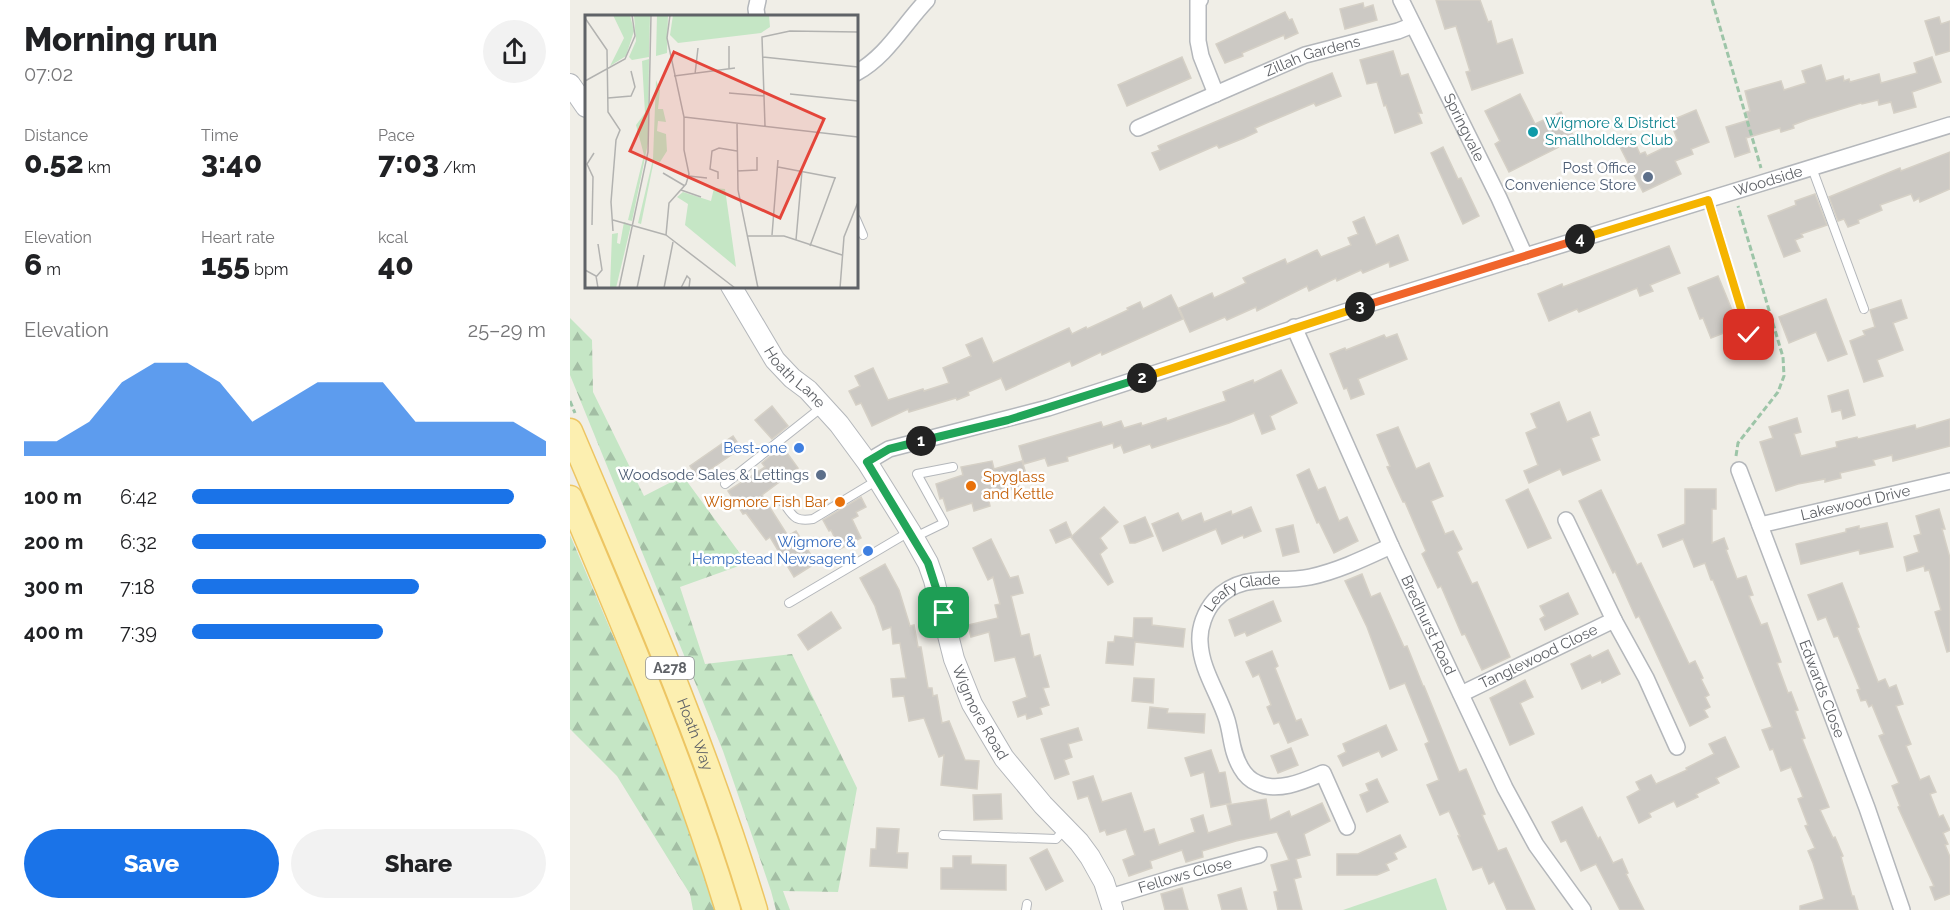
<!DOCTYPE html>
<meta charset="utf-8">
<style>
:root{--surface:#fff;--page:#f2f2f2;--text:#202124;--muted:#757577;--accent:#1a73e8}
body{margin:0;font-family:Raleway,sans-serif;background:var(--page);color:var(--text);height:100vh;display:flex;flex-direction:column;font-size:22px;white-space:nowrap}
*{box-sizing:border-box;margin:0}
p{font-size:20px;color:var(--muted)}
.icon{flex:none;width:33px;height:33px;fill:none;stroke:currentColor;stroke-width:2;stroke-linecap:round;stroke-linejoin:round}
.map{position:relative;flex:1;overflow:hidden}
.sheet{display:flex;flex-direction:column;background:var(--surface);width:570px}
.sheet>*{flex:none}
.pin{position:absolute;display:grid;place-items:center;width:51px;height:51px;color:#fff;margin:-26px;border-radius:12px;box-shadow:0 3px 9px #0006}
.km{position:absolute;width:30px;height:30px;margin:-15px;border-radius:50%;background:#222;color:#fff;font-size:16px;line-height:30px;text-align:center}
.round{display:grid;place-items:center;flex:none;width:63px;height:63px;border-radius:32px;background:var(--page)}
.head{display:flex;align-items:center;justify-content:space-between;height:102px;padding:0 24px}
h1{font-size:33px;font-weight:800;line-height:45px}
.figures{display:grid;grid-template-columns:repeat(3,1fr);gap:9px;height:102px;padding:6px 24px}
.figures div{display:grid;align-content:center}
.figures b{font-size:30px;font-weight:800}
.figures small{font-size:16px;font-weight:400}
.figures p{font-size:16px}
.chart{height:168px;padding:12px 24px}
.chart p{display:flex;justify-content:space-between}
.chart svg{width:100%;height:108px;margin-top:6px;fill:var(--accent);opacity:.7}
.button{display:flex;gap:12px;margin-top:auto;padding:12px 24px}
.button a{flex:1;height:69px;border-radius:36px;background:var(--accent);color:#fff;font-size:24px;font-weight:800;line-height:69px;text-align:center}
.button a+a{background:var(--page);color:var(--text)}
ul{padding:0 24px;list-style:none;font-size:20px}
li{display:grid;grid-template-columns:96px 72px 1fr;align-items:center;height:45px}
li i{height:15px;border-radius:8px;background:var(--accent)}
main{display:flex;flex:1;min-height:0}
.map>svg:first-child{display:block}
</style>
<main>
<section class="sheet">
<div class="head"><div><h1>Morning run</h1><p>07:02</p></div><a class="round"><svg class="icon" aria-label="share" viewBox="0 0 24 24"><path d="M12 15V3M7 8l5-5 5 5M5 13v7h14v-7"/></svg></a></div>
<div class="figures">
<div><p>Distance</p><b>0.52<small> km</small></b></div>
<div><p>Time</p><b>3:40</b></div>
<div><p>Pace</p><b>7:03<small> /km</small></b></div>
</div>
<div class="figures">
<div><p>Elevation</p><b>6<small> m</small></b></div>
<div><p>Heart rate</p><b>155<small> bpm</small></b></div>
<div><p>kcal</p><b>40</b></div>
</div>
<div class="chart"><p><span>Elevation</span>25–29 m</p>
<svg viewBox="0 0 160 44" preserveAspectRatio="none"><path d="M0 44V38L10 38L20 30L30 14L40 6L50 6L60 14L70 30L80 22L90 14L100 14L110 14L120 30L130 30L140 30L150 30L160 38V44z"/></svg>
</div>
<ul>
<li><b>100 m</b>6:42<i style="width:91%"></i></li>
<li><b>200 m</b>6:32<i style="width:100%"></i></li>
<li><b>300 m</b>7:18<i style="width:64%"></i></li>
<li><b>400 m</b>7:39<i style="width:54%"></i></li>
</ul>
<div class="button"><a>Save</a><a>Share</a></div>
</section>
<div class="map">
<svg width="1380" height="910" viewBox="0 0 1380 910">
<defs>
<pattern id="forest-firs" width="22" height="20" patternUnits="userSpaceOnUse" patternTransform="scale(1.5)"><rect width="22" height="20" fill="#c5e6c5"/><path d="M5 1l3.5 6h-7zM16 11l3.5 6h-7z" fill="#a3bea4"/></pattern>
</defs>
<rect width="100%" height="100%" fill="#f0eee7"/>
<path fill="#c5e6c5" d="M866 878 877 910H773Z"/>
<g fill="url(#forest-firs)">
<path d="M0 318 22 340 23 392 74 496 113 476 177 563 110 587 135 664 222 654 287 788 268 892 213 891 220 910H206L201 891 153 751 0 375Z"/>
<path d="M0 535 107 786 148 910H123L120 894 47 776 0 729Z"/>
</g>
<g fill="#ccc9c4" stroke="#d5d0c6" stroke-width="1.5">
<path d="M866 0H910L918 22 921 21 927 44 942 39 953 73 902 90 896 72 900 71 886 26 875 29Z"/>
<path d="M793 3 794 8 803 5 807 20 775 29 770 9Z"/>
<path d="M715 12 719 20 722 19 728 33 715 39 714 35 672 53 673 56 655 63 646 44Z"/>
<path d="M1369 17 1371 24 1380 21V51L1366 55 1355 21Z"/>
<path d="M823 51 831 76 838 74 852 113H848L852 123 825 133 816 105 814 106 807 82 797 84 790 60Z"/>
<path d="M612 57 621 78 557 106 548 85Z"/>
<path d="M1362 57 1371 82 1342 92 1346 107 1324 113 1321 102 1309 105 1308 100 1292 104 1291 103 1239 119 1223 125 1224 128 1211 132 1210 128 1176 138 1180 152 1165 157 1156 127 1179 120 1176 112 1180 111 1175 91 1211 81 1214 90 1236 83 1232 71 1251 65 1256 81 1273 76 1274 81 1279 79 1280 82 1309 74 1311 83 1347 73 1344 63Z"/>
<path d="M762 73 771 96 746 106 744 103 685 128 687 132 674 138 649 148 647 145 590 170 582 153 590 150 588 146Z"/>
<path d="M950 94 965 124 991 112 1005 139 939 172 925 144 930 141 915 111Z"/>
<path d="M1126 110 1139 142 1121 149 1123 154 1105 161 1111 174 1073 192 1047 141 1061 134 1070 154 1075 152 1077 156 1108 141 1100 121Z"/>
<path d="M873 147 888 179 891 178 909 216 893 224 861 153Z"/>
<path d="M1380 152V189L1350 202 1349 198 1344 201 1341 194 1310 205 1312 210 1288 220 1289 223 1278 227 1274 219 1268 221 1259 197 1330 168 1331 171Z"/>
<path d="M1245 194 1257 225 1231 234 1233 237 1225 240 1230 251 1214 257 1198 216 1226 205 1225 201Z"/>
<path d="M794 217 806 245 828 235 838 260 820 267 819 262 793 273 791 270 767 281 766 278 739 291 737 286 687 311 686 307 657 320 655 317 620 332 609 308 642 293 644 298 676 283 673 278 715 259 717 264 747 250 751 257 781 245 778 238 788 234 783 222Z"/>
<path d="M1099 246 1110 273 1080 285 1083 291 1070 296 1067 288 1009 312 1007 309 979 321 968 294 992 284 993 287Z"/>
<path d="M1148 276 1169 327 1141 338 1133 318 1130 319 1118 288Z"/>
<path d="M601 295 613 319 532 355 531 352 502 366 500 361 436 390 431 378 398 392 399 395 387 400 386 398 339 412 338 409 302 426 291 403 286 405 279 391 290 386 285 376 303 368 318 400 353 389 354 391 379 383 373 368 401 356 396 345 412 338 423 363 499 328 502 334 516 327 517 329 558 310 557 308 570 302 573 309Z"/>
<path d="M1256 299 1277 354 1258 361 1246 332 1219 343 1209 317Z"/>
<path d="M1331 300 1337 318 1323 323 1333 350 1307 360 1313 376 1294 382 1280 341 1295 335 1293 331 1305 327 1300 310Z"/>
<path d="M827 334 837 359 788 379 794 394 781 399 777 388 774 389 760 354 775 348 776 350 814 335 816 338Z"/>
<path d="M711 370 727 403 700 416 705 429 692 434 684 413 659 423 582 448 580 444 554 453 551 445 544 448 543 443 497 457 498 461 478 466 475 458 454 464 449 446 531 422 533 427 551 421 554 428 571 423 572 426 596 418 597 421 656 401 653 392 683 380 684 383Z"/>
<path d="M1278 390 1285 415 1273 419 1271 410 1262 412 1258 396Z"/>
<path d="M989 402 997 422 1020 412 1029 435 1021 438 1030 460 993 475 990 469 959 483 954 471 968 465 956 433 967 428 961 414Z"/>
<path d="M202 406 218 426 202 439 185 420Z"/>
<path d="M1227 418 1231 432 1224 434 1231 456 1267 447 1266 442 1287 437 1288 439 1345 425 1346 429 1380 419V446L1323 461 1322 455 1303 460 1305 465 1270 473 1271 478 1255 482V479L1228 484 1206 491 1190 442 1203 438 1199 427Z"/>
<path d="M828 427 846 469 859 463 873 496 861 501 875 534 883 531 892 549 887 552 902 584 907 582 940 657 912 670 895 634 892 635 871 586 868 588 852 554 856 551 835 502H833L817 467 820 466 807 435Z"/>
<path d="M163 436 171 448 128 478 120 466Z"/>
<path d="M212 446 228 468 192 495 218 536 226 531 246 563 224 577 200 537 196 540 176 513 173 514 158 491 195 467 192 463Z"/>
<path d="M422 461 424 469 452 461 458 480 448 483 449 487 418 497 420 506 404 511 402 503 377 511 373 498 370 499 366 484 393 475 391 467Z"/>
<path d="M739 469 748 490 755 487 769 521 777 517 788 541 764 553 749 522 747 523 727 475Z"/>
<path d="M958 489 981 538 958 548 936 500Z"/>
<path d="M1115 489H1146V509H1142V543L1154 538 1158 549 1156 550 1167 579 1176 576 1183 595 1179 596 1191 625 1197 623 1211 662 1207 663 1218 693 1221 692 1228 710 1225 711 1235 738 1232 739 1259 807 1250 810 1263 838 1265 837 1273 856 1271 857 1282 896H1284L1288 910H1230V906L1254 899 1243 863 1238 851 1245 848 1235 826 1238 825 1228 799 1233 797 1221 767 1211 771 1203 749 1200 750 1192 730 1202 727 1143 580H1141L1135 563 1124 567 1113 539 1093 547 1088 535 1115 524Z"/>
<path d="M1031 490 1067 565 1071 563 1119 664 1125 661 1133 678 1131 679 1139 695 1135 697 1140 707 1134 710 1138 717 1120 726 1069 616 1066 618 1045 571 1043 573 1009 501Z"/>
<path d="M291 497 296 507 286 512 288 516 282 519 291 538 270 549 261 530 259 531 253 520Z"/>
<path d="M534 507 548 522 530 538 537 548 530 554 543 582 538 585 501 537Z"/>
<path d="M681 507 691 531 674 538 673 535 652 544 646 529 593 551 582 524 608 513 612 521 631 513 634 522 661 511 662 515Z"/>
<path d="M1369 509 1375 529H1372L1380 558V651L1377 652 1365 612 1371 610 1359 570 1355 571 1354 566 1337 571 1334 557 1349 552 1344 536 1351 534 1346 516Z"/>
<path d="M575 517 583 536 565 543H560L554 526Z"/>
<path d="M496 522 502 536 486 543 480 530Z"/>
<path d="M1317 523 1323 547 1290 554 1289 550 1231 564 1226 544 1276 532V529L1289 526V529Z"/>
<path d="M723 525 729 552 713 556 706 529Z"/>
<path d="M421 539 440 578 448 576 453 593 441 596 451 636 459 634 464 657 470 655 479 687 473 688 479 705 470 708 472 714 457 719 456 714 448 717 443 702 457 697 445 657 425 661 419 632 401 637 398 625 428 618 425 605 430 604 423 577 418 580 403 548Z"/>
<path d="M315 564 329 590 340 626 344 625 348 647H351L358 688H362L363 696 367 695 372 723 379 721 395 760 409 761 407 789 371 785 374 755 369 757 354 718 339 721 334 696 323 697 321 679 336 678 330 643 323 644 321 627 313 630 305 606 290 578Z"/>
<path d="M792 574 801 597 810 593 834 647 837 646 853 686H854L889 772 896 769 915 814 912 815 928 851 936 848 965 910H937L924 881 919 884 912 867 903 870 888 836H890L879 811 870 815 857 785 869 780 855 744 859 742 835 683 820 689 797 627 775 581Z"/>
<path d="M1272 583 1289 627 1287 628 1308 682 1315 679 1319 688 1326 685 1333 704 1326 706 1341 744 1336 746 1350 780 1359 776 1366 792 1360 794 1369 817 1373 815 1380 830 1373 833 1378 844 1375 845 1380 857V894L1365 900 1360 887 1364 886 1328 807 1330 806 1322 786 1329 783 1309 736 1314 734 1302 705 1299 707 1296 700 1291 701 1287 690 1290 689 1268 636 1264 637 1256 617 1248 620 1238 595Z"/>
<path d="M998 593 1008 614 975 630 970 619 975 616 970 606Z"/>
<path d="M703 601 711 621 677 636 675 632 665 636 659 620Z"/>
<path d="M261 612 271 628 238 650 228 635Z"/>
<path d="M564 618H582V625L615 629 613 647 565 642 563 665 536 663 538 642H544L545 636 563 638Z"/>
<path d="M1038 650 1050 674 1032 683 1031 680 1012 689 1001 664 1020 655 1022 658Z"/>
<path d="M702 651 708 666 705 668 726 721 731 719 738 735 718 743 709 722 704 724 697 707 701 705 689 674 683 677 676 662Z"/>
<path d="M564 678 584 679 583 703 562 701Z"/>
<path d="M955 680 963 697 950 703 964 734 940 745 920 698Z"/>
<path d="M580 707 598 709 597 713 635 714 634 733 578 728Z"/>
<path d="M816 725 827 750 812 757 809 751 773 766 768 756 776 752 773 744Z"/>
<path d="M508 728 512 740 498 744 502 757 494 760 499 774 485 779 471 739Z"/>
<path d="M1155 737 1169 767 1146 778 1149 783 1126 794 1128 797 1107 807 1104 801 1079 813 1081 817 1069 823 1057 797 1070 790 1066 782 1081 775 1086 784 1117 770 1116 768 1144 754 1139 744Z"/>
<path d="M721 748 728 765 708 773 701 756Z"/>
<path d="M641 750 649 773 655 772 661 803 641 807 634 772 621 776 615 758Z"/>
<path d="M523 776 532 802 561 793 574 832 584 829 589 845 625 832 621 819 633 815 638 833 662 825 657 805 696 799 700 820 719 811 721 817 752 803 760 821 734 834 740 855 726 859 731 877 724 879 732 910H708L704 892 708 891 701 865 719 860 707 832 666 841 632 851 633 857 616 862 612 850 580 861 582 868 559 876 553 860 565 855 556 829 537 835 535 830 530 832 518 796 508 799 503 782Z"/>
<path d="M807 779 818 802 797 812 790 795 799 791 796 784Z"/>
<path d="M431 794 432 819 404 820 403 795Z"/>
<path d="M1012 807 1028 839 1030 837 1043 863 1052 859 1058 873 1056 874 1074 910H1050L1026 864 1011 871 996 840 991 842 982 822Z"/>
<path d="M307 828 329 829 327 853H338L337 868 300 866 301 849H306Z"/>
<path d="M830 835 836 847 824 853 827 859 816 864 819 870 807 875H767V854H788Z"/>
<path d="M477 849 493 881 476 890 460 858Z"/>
<path d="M383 856H401V864L436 865V890L371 889V868H383Z"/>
<path d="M612 888 618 910H595L591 894Z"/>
<path d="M671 888 677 910H652L648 895Z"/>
</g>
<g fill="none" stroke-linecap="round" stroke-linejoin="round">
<defs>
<g id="service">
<path d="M1242 168 1294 309"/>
<path d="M1139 200 1179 335"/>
<path d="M286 219 293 235"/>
<path d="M155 484 252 407"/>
<path d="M213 502C223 516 224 522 243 519L306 481"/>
<path d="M345 537 374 523 347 474 383 467"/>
<path d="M219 603 339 532"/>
<path d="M373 835 486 839 495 829"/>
<path d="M456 910 457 904"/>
</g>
<g id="minor">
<path d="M630 0 628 1V41L631 56 646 94"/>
<path id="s1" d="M831 0 929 198 955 256"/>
<path d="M187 16 186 9 188 0"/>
<path d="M286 73C317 56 333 25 357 0"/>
<path id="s2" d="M568 128 735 55 828 31 843 25"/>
<path id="s3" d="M724 327 821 546 935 788 966 845 1013 910"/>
<path id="s4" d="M297 462 319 449 478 408 796 305 1380 125"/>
<path id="s5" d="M1169 470 1297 808 1332 910"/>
<path id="s6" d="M1190 525 1380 481"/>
<path d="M1044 620 1076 678 1107 747"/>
<path id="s7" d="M891 694 1044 620 996 520"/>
<path id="s8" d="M777 827 753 773C734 781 708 793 687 783 680 780 675 775 671 768 661 751 662 737 657 720 649 694 631 670 630 642 629 628 635 611 645 600 673 571 705 584 740 577 768 571 795 558 821 546"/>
<path id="s9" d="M540 897 606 877 689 855"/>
</g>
<g id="tertiary">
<path d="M0 84 16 107"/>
<path id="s10" d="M161 286 205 360 222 378 238 390 269 424 297 462 340 531 358 563 364 580 384 659 402 704 434 758 473 805 509 842 520 857 534 882 543 910"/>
</g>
<g id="primary">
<path id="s11" d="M0 431C67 589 136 746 185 910"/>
<path d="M0 498C58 634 115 769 158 910"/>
</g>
</defs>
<use href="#service" stroke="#b4b7bb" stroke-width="10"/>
<use href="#minor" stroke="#b4b7bb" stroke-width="18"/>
<use href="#tertiary" stroke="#b4b7bb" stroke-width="22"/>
<use href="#primary" stroke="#edc563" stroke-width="27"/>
<g stroke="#9dc5a8" stroke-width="3" stroke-dasharray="6 3" stroke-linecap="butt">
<path d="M1142 0 1191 168"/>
<path d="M0 401 5 413"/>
<path d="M1166 456 1168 443 1208 392 1214 376 1213 357 1168 206"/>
</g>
<use href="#service" stroke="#fff" stroke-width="8"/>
<use href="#minor" stroke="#fff" stroke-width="15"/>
<use href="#tertiary" stroke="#fff" stroke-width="20"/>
<use href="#primary" stroke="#fcefb0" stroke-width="24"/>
</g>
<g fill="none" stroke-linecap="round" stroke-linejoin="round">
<defs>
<path id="split-1" d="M351 441 319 449 297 462 358 563 374 613"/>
<path id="split-2" d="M351 441 438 420 572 378"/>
<path id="split-3" d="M572 378 790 307"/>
<path id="split-4" d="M790 307 1010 239"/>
<path id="split-5" d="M1010 239 1138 200 1179 335"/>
</defs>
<use href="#split-1" stroke="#fff" stroke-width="12"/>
<use href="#split-2" stroke="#fff" stroke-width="12"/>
<use href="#split-3" stroke="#fff" stroke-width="12"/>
<use href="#split-4" stroke="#fff" stroke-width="12"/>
<use href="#split-5" stroke="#fff" stroke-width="12"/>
<use href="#split-1" stroke="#22a559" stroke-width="8"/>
<use href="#split-2" stroke="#22a559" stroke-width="8"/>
<use href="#split-3" stroke="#f5b400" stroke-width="8"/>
<use href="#split-4" stroke="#f0652b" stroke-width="8"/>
<use href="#split-5" stroke="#f5b400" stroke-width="8"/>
</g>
<circle fill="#0f9aa8" stroke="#fff" stroke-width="2" cx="963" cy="132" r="6"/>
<g fill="#5c6f8a" stroke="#fff" stroke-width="2">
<circle cx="1078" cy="177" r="6"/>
<circle cx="251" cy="475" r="6"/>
</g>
<g fill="#3f7fe0" stroke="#fff" stroke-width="2">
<circle cx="229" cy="448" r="6"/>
<circle cx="298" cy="551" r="6"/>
</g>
<g fill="#e8710a" stroke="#fff" stroke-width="2">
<circle cx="401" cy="486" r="6"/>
<circle cx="270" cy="502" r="6"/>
</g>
<g text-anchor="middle" stroke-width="5" stroke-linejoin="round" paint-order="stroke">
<rect fill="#fff" stroke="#8f9195" stroke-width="1.5" x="76" y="657" width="48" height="22" rx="4.5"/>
<g font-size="14" font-weight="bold" fill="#5f6267">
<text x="100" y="673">A278</text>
</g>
<g font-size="15" fill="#5f6267" stroke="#fff">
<text dy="5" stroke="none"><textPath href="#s2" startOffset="189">Zillah Gardens</textPath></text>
<text dy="5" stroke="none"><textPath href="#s1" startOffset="142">Springvale</textPath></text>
<text dy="5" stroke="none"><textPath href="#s4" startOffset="945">Woodside</textPath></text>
<text dy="5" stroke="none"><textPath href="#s10" startOffset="112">Hoath Lane</textPath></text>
<text dy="5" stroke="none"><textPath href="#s6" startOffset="98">Lakewood Drive</textPath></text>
<text dy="5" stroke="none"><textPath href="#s8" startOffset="358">Leafy Glade</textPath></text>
<text dy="5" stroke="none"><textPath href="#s3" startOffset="327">Bredhurst Road</textPath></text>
<text dy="5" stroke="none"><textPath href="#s7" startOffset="86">Tanglewood Close</textPath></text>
<text dy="5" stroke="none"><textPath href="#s5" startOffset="234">Edwards Close</textPath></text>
<text dy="5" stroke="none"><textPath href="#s10" startOffset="501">Wigmore Road</textPath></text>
<text dy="5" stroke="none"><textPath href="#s11" startOffset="328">Hoath Way</textPath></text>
<text dy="5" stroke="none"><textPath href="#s9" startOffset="78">Fellows Close</textPath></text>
</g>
<g font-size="15" fill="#0d838f" stroke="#fff" text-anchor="start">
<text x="975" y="128">Wigmore &amp; District<tspan x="975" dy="17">Smallholders Club</tspan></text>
</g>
<g font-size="15" fill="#4e5e75" stroke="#fff" text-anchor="end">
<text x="1066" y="173">Post Office<tspan x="1066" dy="17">Convenience Store</tspan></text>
<text x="239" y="480">Woodsode Sales &amp; Lettings</text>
</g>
<g font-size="15" fill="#366cbe" stroke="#fff" text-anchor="end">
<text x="217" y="453">Best-one</text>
<text x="286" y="547">Wigmore &amp;<tspan x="286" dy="17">Hempstead Newsagent</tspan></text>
</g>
<g font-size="15" fill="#c56008" stroke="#fff" text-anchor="start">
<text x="413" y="482">Spyglass<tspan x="413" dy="17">and Kettle</tspan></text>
<text x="258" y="507" text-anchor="end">Wigmore Fish Bar</text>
</g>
</g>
<g transform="translate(15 15)">
<rect width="273" height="273" fill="#f0eee7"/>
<path d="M28 0H45L49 16 41 41 25 51 39 23ZM129 173 140 174 151 252 100 210 103 189 92 182 98 177 126 186Z" fill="#c5e6c5"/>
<path d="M49 0H65L64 42 47 45 44 42 51 26ZM72 0H83L82 38 71 41ZM88 0H184L185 12 176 18 93 28 85 20ZM64 44 63 128 47 206 43 205 59 140 51 110 60 98 57 46ZM71 65 75 75 73 94H78L81 107 73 106 72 116 81 119 82 136 75 147 69 145 56 209 53 208 68 144ZM39 207 46 210 31 273H25L27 219 33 218 32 228 35 229Z" fill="#c5e6c5"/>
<path fill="none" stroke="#b2b2b0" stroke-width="1.5" d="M0 3 22 35 23 97 35 115 31 125 26 187 28 216M144 31V53M178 42 273 52M110 59 113 33M89 61 150 53M0 66 40 44 50 21 47 0M144 78 179 81M205 79 273 86M23 83 46 81 50 72 46 56M99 102 273 122M152 108 153 175 173 273M180 111 177 22 205 16 273 17M193 152 251 163M152 156 172 155V142M78 158 100 171M104 161 122 163M133 164V157L125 154 127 136 134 133 152 136M96 175 116 182M28 205 81 220M7 210 8 162 2 149 9 138M81 220 84 188 101 169 104 159 99 135V102L82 23 85 0M81 220 150 273M187 220 193 145M162 221H199L257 240M211 225 217 156M225 231 250 163M0 255 11 261 13 273M11 262 17 255 13 229M34 273 63 137 66 0M52 273 59 240M79 273 88 227M96 273 102 261 105 264 104 273M255 273 259 222 273 187"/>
<path fill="#e4453a" fill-opacity="0.15" stroke="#e4453a" stroke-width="3" d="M89 37 239 104 195 203 45 136Z"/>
<rect width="273" height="273" fill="none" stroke="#5f6267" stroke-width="3"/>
</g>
</svg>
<div class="pin" style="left:374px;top:613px;background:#1e9e55"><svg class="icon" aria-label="arrive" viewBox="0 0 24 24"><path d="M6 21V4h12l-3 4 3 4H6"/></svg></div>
<div class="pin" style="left:1179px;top:335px;background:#d93025"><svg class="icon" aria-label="check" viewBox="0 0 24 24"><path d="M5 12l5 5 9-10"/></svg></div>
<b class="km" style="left:351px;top:441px">1</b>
<b class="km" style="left:572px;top:378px">2</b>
<b class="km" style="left:790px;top:307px">3</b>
<b class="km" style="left:1010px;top:239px">4</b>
</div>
</main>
